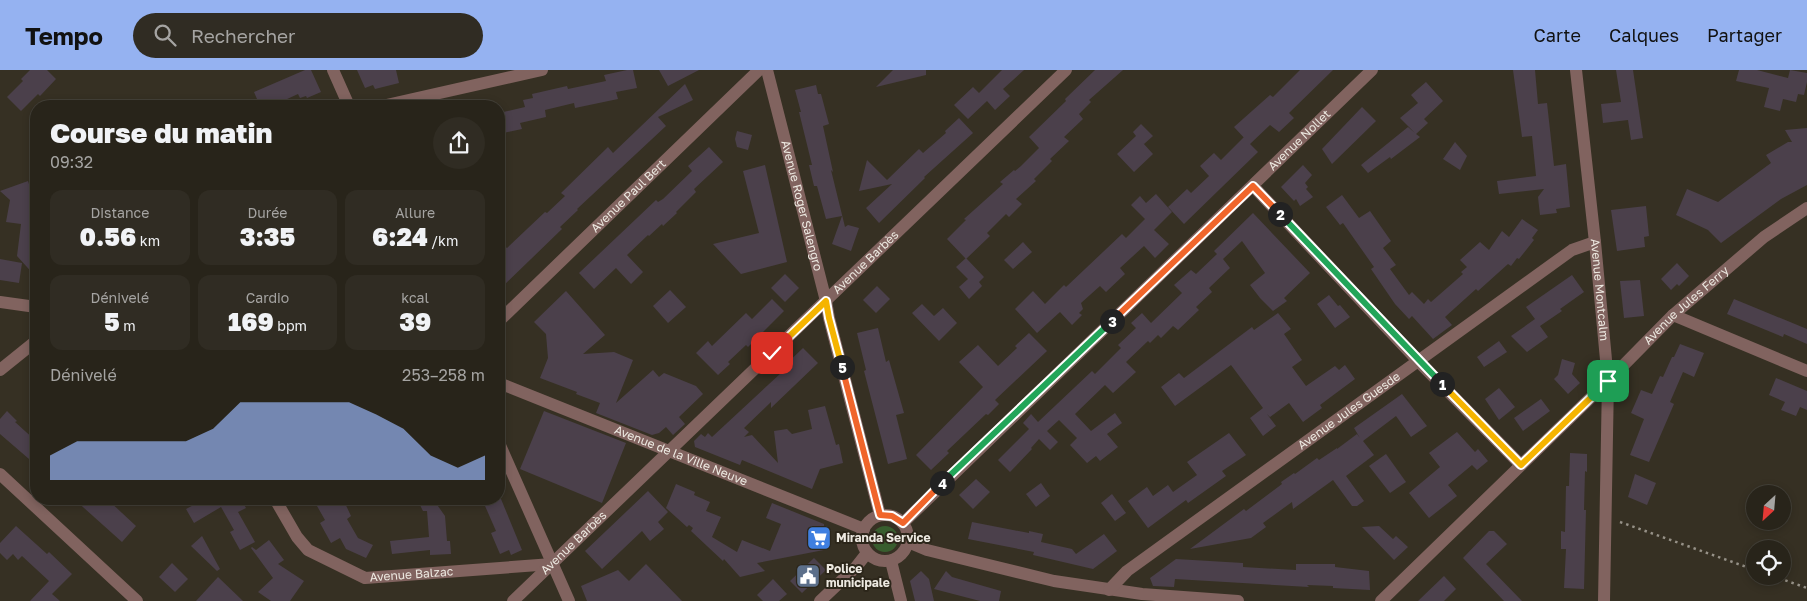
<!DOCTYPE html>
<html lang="fr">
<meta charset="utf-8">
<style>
:root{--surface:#28241a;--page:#302c23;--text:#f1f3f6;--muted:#a5a4a2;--line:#444139;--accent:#95b2f1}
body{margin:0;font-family:"Golos Text",sans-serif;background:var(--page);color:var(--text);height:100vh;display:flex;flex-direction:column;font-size:19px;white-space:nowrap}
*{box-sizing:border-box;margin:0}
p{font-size:16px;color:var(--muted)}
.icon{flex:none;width:28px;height:28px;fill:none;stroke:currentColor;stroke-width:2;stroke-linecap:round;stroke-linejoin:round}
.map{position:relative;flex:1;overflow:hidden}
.sheet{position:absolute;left:30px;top:30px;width:475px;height:405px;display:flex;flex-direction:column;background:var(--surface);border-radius:20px;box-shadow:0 2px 8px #0003,0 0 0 1px var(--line)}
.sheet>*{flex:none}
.needle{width:32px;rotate:206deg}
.buttons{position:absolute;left:1746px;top:415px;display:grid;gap:10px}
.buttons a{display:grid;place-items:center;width:45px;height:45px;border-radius:50%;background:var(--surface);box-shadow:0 2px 8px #0003,0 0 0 1px var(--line);font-size:25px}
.pin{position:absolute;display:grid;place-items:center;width:42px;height:42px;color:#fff;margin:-21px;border-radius:10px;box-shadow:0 2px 8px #0006}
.km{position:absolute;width:25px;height:25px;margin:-12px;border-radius:50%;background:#222;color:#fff;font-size:14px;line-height:25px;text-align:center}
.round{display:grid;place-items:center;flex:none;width:52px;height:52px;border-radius:26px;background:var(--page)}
.overview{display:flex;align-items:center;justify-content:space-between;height:85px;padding:0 20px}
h1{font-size:28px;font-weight:800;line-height:38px}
.figures{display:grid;grid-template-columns:repeat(3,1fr);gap:8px;height:85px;padding:5px 20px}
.figures div{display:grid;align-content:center;border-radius:12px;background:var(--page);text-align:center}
.figures b{font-size:25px;font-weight:800}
.figures small{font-size:14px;font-weight:400}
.figures p{font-size:14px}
.chart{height:140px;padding:10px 20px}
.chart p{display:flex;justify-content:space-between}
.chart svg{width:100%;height:90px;margin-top:5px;fill:var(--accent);opacity:.7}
header{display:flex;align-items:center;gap:30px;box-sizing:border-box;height:70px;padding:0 25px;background:var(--accent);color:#111}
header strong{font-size:24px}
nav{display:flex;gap:28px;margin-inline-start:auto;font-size:18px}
.search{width:350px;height:45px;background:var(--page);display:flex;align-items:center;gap:12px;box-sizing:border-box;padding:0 18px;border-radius:28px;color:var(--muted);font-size:19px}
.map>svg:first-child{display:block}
</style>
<header>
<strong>Tempo</strong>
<div class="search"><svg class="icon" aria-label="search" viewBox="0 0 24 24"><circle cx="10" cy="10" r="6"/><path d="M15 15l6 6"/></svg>Rechercher</div>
<nav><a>Carte</a><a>Calques</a><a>Partager</a></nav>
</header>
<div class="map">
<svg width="1807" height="531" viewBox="0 0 1807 531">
<rect width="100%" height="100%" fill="#363023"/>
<circle fill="#385d2e" cx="885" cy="469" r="13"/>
<g fill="#4b404b">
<path d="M30 0H47L56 9 40 26 38 24 21 41 7 27 23 11 21 9Z"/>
<path d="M305 0H311L321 22 307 28 306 26 300 28 298 24 272 36H260L254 22Z"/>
<path d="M357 0H396L399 13 375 19 373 15 365 18Z"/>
<path d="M627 0H633L637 18 616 22 618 29 575 38 574 33 545 40 546 47 520 53 522 59 499 64V43L525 37 523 30 533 28 532 24 567 16 568 19 606 11 604 5Z"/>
<path d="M659 0H699L668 16Z"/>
<path d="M893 0H926V5L876 17Z"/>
<path d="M1002 0H1024L1003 19 1010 26 995 40 987 31 968 49 954 35 973 17 979 23Z"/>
<path d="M1095 0H1123L1089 30 1091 32 1079 44 1083 49 1064 67 1069 71 1050 89 1052 91 1034 109 1036 111 1016 129 1022 134 1009 147 1006 144 987 163 990 166 966 189 947 169 966 150 964 149 1003 114 1000 112 1014 100 1015 101 1021 96 1039 78 1029 67 1066 31 1065 29Z"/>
<path d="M1300 0H1333L1289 43 1294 48 1279 62 1270 55 1250 74 1258 82 1184 154 1168 137 1187 119 1191 123 1209 106 1200 96 1214 83 1221 90 1244 67 1247 71 1234 57 1270 25 1273 27Z"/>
<path d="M1513 0H1535L1538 34 1547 33 1554 96 1566 94 1570 137 1556 139 1557 143 1540 145 1538 127 1544 119 1499 124 1497 111 1536 106 1532 66 1522 67Z"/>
<path d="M1616 0H1633L1643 68 1631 70 1628 50 1603 53 1601 34 1621 32Z"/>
<path d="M1739 0H1757L1788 8 1790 0 1807 3V12L1804 25 1798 24 1796 32 1783 29 1780 41 1764 37 1769 18 1736 11Z"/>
<path d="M1426 12 1443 31 1424 49 1428 53 1416 64 1420 67 1391 89 1390 87 1368 103 1361 95 1408 57 1415 63 1400 48 1418 33 1411 25Z"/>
<path d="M685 14 693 30 658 47 666 56 577 139 578 140 560 157 562 159 499 220V172L507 178 545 142 547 143 565 126 561 123 608 77 613 83Z"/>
<path d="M816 15 818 24H821L829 54 823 56 833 102 831 100 845 157 848 155 859 158 851 181 832 174 842 146 826 149 817 116H814L809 95H812L799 42H801L795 20Z"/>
<path d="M1362 37 1376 51 1332 94 1322 79Z"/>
<path d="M959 48 973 63 924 107 925 108 879 153 866 138 892 114 859 121 867 90 887 110 919 79 923 83 946 63 945 61Z"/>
<path d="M1141 54 1153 66 1144 74 1143 73 1153 84 1134 102 1117 84 1136 66 1133 62Z"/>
<path d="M1807 58V115L1781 129 1721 173 1708 160 1676 145 1687 119 1718 132 1771 93 1766 85 1788 72H1792L1785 60Z"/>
<path d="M737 61 752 65 748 80 737 77 735 69Z"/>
<path d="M1455 72 1467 86 1460 100 1443 89Z"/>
<path d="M709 77 723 92 694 119 696 122 676 142 677 143 663 156 662 154 649 166 648 165 627 185 643 202 631 214 616 198 594 219 579 203 656 130 658 132 663 129 692 101 688 96Z"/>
<path d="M765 95 787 192 741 204 713 174 759 163 743 101Z"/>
<path d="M1303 95 1312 105 1305 113 1308 117 1306 119 1313 127 1300 136 1296 129 1294 131 1281 117Z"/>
<path d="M28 111 36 136V207L17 186 21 154 6 152 10 130 0 121Z"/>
<path d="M1156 124 1172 142 1154 160 1169 174 1155 188 1144 176 1120 198 1125 204 1106 222 1100 216 1081 233 1083 239 1079 243 1082 245 1072 255 1060 242 1037 263 1015 239 1033 221 1045 234 1064 215 1066 217 1122 164 1126 168 1145 149 1131 135 1140 126 1146 133Z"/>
<path d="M1342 125 1359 148 1370 141 1391 171 1383 178 1396 195 1390 199 1409 225 1412 222 1424 234 1428 229 1431 232 1463 204 1461 202 1467 197 1460 190 1480 172 1489 180 1502 161 1509 167 1522 149 1538 160 1532 168 1534 170 1519 189 1517 188 1511 196 1508 194 1478 221 1476 219 1445 247 1452 255 1433 269 1412 246 1409 249 1395 234 1371 199 1374 197 1343 153 1340 155 1326 137Z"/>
<path d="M1646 136 1649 166 1644 167 1645 177 1617 181 1611 140Z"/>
<path d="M1253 143 1310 203 1284 228 1287 231 1273 241 1260 228 1250 215 1265 203 1242 171 1223 189 1230 198 1209 218 1212 222 1196 237 1199 240 1178 260 1173 256 1161 268 1158 265 1150 273 1148 271 1126 292 1136 302 1113 323 1105 315 1075 344 1091 361 1115 343 1122 353 1107 364 1118 377 1100 391 1096 386 1087 393 1070 375 1077 368 1059 350 1047 361 1058 372 1050 380 1039 369 1031 378 1032 379 1010 402 998 390 1029 359 1023 353 1031 344 1038 352 1092 301 1095 304 1121 278 1118 275 1136 258 1131 253 1142 243 1151 253 1182 223 1174 215 1191 200 1196 204 1217 184 1214 181Z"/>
<path d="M1023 172 1032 182 1013 199 1004 190Z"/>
<path d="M966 188 984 207 979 212 982 216 969 229 959 217 968 209 956 197Z"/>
<path d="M0 189 22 193 19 213 0 210Z"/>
<path d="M1677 193 1689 206 1679 216 1677 214 1671 220 1661 209Z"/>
<path d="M785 204 799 218 785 232 771 218Z"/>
<path d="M1572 205 1584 222 1560 239 1562 241 1540 256 1548 267 1527 282 1511 266 1535 249 1526 237Z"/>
<path d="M1640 210 1644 246 1624 248 1620 211Z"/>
<path d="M877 216 890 229 876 243 863 230Z"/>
<path d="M670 220 686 237 668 253 653 236Z"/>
<path d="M566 221 605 265 583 284 614 282 633 290 616 333 653 300 659 307 664 303 696 316 703 324 679 347 685 354 673 365 666 357 659 363 652 365 596 343 600 333 576 324 577 322 540 308 548 288 546 264 534 252Z"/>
<path d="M1329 225 1338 236 1340 235 1350 247 1335 258 1317 234Z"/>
<path d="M772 229 784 241 748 277 746 275 728 292 730 294 718 305 696 283 708 271 712 276 746 243 752 249Z"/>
<path d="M1734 229 1807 259V274L1784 264 1783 267 1727 244Z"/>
<path d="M922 234 934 246 943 238 957 253 939 271 912 243Z"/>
<path d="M1278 243 1291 259 1284 264 1302 290 1292 297 1306 316 1335 296 1339 300 1345 295 1355 309 1320 335 1322 338 1303 352 1289 333 1270 347 1267 344 1276 356 1263 366 1250 348 1263 338 1231 295 1175 336 1161 317 1179 303 1184 308 1252 257 1254 260Z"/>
<path d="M878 258 886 292 889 290 904 343 896 345 907 389 888 394 864 301 866 300 857 263Z"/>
<path d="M1029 263 1047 281 995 330 999 334 988 345 986 344 947 381 949 383 931 400 916 385 983 317 959 292 978 275 998 296 1017 278 1015 276Z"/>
<path d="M1499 271 1507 282 1484 297 1477 287Z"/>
<path d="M1680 274 1704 283 1694 307 1683 302 1670 332 1674 334 1649 392 1630 385 1644 349 1631 343 1641 320 1652 324 1660 306 1663 307 1672 287H1674Z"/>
<path d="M803 278 818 293 771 338V332L744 358 749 362 744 367 752 365 778 393 774 361 787 359 792 364 812 359 808 340 825 336 836 375 839 374 843 393 820 399 812 419 742 390 740 395 695 377 694 371 701 364 705 367 708 363 712 367 781 303 779 301Z"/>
<path d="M1562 289 1575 293 1572 304 1580 313 1568 324 1554 309 1558 305Z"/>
<path d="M1776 308 1807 321V340L1800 337 1796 346 1781 340 1785 332 1769 325Z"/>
<path d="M1499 318 1515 337 1499 350 1485 329Z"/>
<path d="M1402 324 1427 356 1411 367 1396 346 1363 371 1374 385 1346 406 1364 431 1357 436H1352L1333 410 1293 439 1292 432 1263 453 1266 457 1251 468 1190 479 1244 439 1246 441 1282 414 1281 412 1294 403 1295 404 1317 388 1319 390 1337 378V379L1357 364 1360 368 1354 358Z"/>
<path d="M1541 329 1550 341 1523 361 1514 348Z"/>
<path d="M7 341 17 351 15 352 36 371V395L0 364V349Z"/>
<path d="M544 341 626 373 602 433 520 399Z"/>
<path d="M1457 362 1475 382 1478 379 1488 391 1477 400 1472 395 1448 415 1457 426 1429 448 1409 423 1440 397 1429 383Z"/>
<path d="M1229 363 1246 385 1222 401 1226 406 1188 433 1186 430 1148 458 1128 431 1147 417 1153 426 1168 415 1173 422 1197 405 1187 392Z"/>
<path d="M1570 383 1587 384V402L1585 401 1584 440H1586L1584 519 1564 518 1566 479H1561V461L1565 462 1566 416H1569Z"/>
<path d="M1386 384 1406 412 1390 423 1369 396Z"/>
<path d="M1635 404 1656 413 1647 435 1628 427Z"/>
<path d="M976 409 990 422 973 439 959 425Z"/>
<path d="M1041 413 1050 426 1036 437 1026 424Z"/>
<path d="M676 414 695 422 694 425 710 432 706 441 721 447 712 467 737 482 742 470 770 481 781 454 766 448 772 433 824 454V462H829V479L757 493 765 501 740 507 724 489 723 491 691 461 693 458 689 455 687 457 666 438Z"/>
<path d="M648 421 668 442 658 452 664 459 650 471 642 461 602 499 585 481Z"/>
<path d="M1112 424 1126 443 1115 451 1101 433Z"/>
<path d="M74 429H107L136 456 122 472Z"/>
<path d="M205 429H241L246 438 238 442 255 472 240 480 230 462 234 460 221 437 194 453 186 439Z"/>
<path d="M313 429H343L351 446 347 449 358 468 373 475 366 488 346 479 340 468 331 473 320 453 325 450Z"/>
<path d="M417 429H433L445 446 447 471H450L451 484 430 485V480L392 484 390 471 429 467 427 441H423Z"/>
<path d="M482 429H501L522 480 511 485 509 480 500 484 491 463 496 461Z"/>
<path d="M972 452 1029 463V461L1043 464 1041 472 1072 479 1076 484 1104 464 1117 481 1093 499 1033 485 1034 482 968 469Z"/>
<path d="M16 456 47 484 49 482 72 504 52 524 60 531H30L49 511 22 486 18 490 13 484 7 490 0 483V473Z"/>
<path d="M1379 456 1393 469 1396 466 1408 477 1394 490 1362 457Z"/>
<path d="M1489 461H1494L1507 474 1486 494 1522 531H1504L1463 488Z"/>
<path d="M202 466 220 499 217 501 191 476Z"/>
<path d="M269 470 284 490 278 494 304 511 290 531H271L258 522 273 508 251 478 252 477 256 480Z"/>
<path d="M814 488 826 500 802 523 790 511Z"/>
<path d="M1176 489 1243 493V497L1296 500V494H1335V497L1369 501 1370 520 1333 518V516L1307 515 1309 517 1175 509 1174 517 1153 516 1150 508Z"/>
<path d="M172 493 188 509 175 522 159 507Z"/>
<path d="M646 494 682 531H587L581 516 618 500 629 511Z"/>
<path d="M921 501 929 509 934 531H915L910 511Z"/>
<path d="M946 501 952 507 1001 521 999 531H980L934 519Z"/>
<path d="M1444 506 1456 519 1444 531H1418Z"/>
<path d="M218 507 243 531H196Z"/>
<path d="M773 509 787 524 779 531H763L757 525Z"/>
</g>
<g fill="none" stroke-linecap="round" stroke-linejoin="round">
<g stroke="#969187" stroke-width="2.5" stroke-dasharray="2.5 4" stroke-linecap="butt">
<path d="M1620 452 1755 500"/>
<path d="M1773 506 1807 518"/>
</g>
<g stroke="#81635f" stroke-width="12">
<path d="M333 0 349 36"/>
<path id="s1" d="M767 0 826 231 829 248 880 445"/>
<path id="s2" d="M1576 0 1595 172 1608 311 1604 531"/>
<path d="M382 36 542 0"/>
<path d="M1253 116 1418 291 1521 395"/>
<path d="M0 232 36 237"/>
<path d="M1673 245 1807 301"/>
<path id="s3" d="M499 251 759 0"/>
<path d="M0 300 36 271"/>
<path id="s4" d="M499 313 864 459"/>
<path d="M499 373 569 531"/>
<path d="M0 404 137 531"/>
<path id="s5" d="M275 429 297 467 308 480 365 508 552 494"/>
<circle cx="885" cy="468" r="23"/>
<path id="s6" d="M903 453 1372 0"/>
<path d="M908 472 927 480 1054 511 1142 524 1238 531"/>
<path d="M891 491 901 531"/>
<path id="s7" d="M1109 520 1127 501 1572 180 1595 172"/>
<path id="s8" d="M513 531 1066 0"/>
<path d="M820 531 856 497 867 483"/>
<path id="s9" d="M1381 531 1608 311 1673 245 1764 167 1807 138"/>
</g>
</g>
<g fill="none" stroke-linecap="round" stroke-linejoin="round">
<defs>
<path id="split-1" d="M1442 314 1521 395 1608 311"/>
<path id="split-2" d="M1280 144 1442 314"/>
<path id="split-3" d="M1112 251 1253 116 1280 144"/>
<path id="split-4" d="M942 413 1112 251"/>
<path id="split-5" d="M842 297 880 445 892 446 903 453 942 413"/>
<path id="split-6" d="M772 283 826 231 829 248 842 297"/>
</defs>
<use href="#split-1" stroke="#fff" stroke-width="10"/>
<use href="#split-2" stroke="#fff" stroke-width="10"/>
<use href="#split-3" stroke="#fff" stroke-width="10"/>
<use href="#split-4" stroke="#fff" stroke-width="10"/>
<use href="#split-5" stroke="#fff" stroke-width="10"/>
<use href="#split-6" stroke="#fff" stroke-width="10"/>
<use href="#split-1" stroke="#f5b400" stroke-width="6"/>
<use href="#split-2" stroke="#22a559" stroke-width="6"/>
<use href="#split-3" stroke="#f0652b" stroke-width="6"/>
<use href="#split-4" stroke="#22a559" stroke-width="6"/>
<use href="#split-5" stroke="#f0652b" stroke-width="6"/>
<use href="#split-6" stroke="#f5b400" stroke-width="6"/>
</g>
<defs>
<symbol id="supermarket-square" viewBox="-11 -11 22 22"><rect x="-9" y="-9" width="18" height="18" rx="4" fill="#3f7fe0" stroke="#2c261a"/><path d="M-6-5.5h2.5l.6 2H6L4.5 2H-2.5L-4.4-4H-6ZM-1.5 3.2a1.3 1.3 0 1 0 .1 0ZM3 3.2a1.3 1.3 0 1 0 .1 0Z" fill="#fff"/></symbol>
<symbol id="civic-square" viewBox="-11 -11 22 22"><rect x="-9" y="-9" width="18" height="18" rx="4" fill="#5c6f8a" stroke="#2c261a"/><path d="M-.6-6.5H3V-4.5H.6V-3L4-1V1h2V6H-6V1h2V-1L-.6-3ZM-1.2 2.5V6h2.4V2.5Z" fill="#fff"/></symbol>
</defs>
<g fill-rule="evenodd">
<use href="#supermarket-square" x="805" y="454" width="28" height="28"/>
<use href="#civic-square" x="794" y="492" width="28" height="28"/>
</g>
<g text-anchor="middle" stroke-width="4" stroke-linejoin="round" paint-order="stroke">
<g font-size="12" fill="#ede9e1" stroke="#2c261a">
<text dy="4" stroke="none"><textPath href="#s6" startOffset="551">Avenue Nollet</textPath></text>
<text dy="4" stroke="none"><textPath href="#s3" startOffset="180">Avenue Paul Bert</textPath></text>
<text dy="4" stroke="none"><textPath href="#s1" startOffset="140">Avenue Roger Salengro</textPath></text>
<text dy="4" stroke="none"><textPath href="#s8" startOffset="489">Avenue Barbès</textPath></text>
<text dy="4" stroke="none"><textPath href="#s2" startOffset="221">Avenue Montcalm</textPath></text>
<text dy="4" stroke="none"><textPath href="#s9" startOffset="425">Avenue Jules Ferry</textPath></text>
<text dy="4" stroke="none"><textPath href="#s7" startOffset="300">Avenue Jules Guesde</textPath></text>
<text dy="4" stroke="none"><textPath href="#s4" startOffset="196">Avenue de la Ville Neuve</textPath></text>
<text dy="4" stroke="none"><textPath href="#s8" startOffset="84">Avenue Barbès</textPath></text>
<text dy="4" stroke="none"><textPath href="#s5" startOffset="171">Avenue Balzac</textPath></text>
</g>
<g font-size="12" font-weight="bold" fill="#ede9e1" stroke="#2c261a" text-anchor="start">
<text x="836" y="472">Miranda Service</text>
<text x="826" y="503">Police<tspan x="826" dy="14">municipale</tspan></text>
</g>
</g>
</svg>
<div class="buttons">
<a><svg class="needle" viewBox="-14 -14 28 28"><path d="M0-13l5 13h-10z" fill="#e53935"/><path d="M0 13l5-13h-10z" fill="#a5a4a2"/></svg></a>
<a><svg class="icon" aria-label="locate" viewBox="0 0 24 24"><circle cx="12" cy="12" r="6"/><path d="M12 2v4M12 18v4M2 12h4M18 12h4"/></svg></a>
</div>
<div class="pin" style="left:1608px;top:311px;background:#1e9e55"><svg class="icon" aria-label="arrive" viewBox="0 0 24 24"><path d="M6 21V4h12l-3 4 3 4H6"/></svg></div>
<div class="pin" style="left:772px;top:283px;background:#d93025"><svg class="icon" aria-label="check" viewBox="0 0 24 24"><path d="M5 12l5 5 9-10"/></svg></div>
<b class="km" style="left:1442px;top:314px">1</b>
<b class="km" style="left:1280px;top:144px">2</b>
<b class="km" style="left:1112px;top:251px">3</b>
<b class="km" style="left:942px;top:413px">4</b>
<b class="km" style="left:842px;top:297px">5</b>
<section class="sheet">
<div class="overview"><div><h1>Course du matin</h1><p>09:32</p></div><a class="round"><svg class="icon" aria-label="share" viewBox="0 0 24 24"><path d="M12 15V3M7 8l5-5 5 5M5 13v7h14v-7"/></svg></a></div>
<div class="figures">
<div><p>Distance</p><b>0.56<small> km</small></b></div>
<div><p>Durée</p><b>3:35</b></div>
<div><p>Allure</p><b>6:24<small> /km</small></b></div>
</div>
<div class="figures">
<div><p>Dénivelé</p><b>5<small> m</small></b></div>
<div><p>Cardio</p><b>169<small> bpm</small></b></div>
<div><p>kcal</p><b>39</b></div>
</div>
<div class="chart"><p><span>Dénivelé</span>253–258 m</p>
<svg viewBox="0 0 160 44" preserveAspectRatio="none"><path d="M0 44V32L10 25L20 25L30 25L40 25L50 25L60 19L70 6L80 6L90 6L100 6L110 6L120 12L130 19L140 32L150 38L160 32V44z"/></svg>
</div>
</section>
</div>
